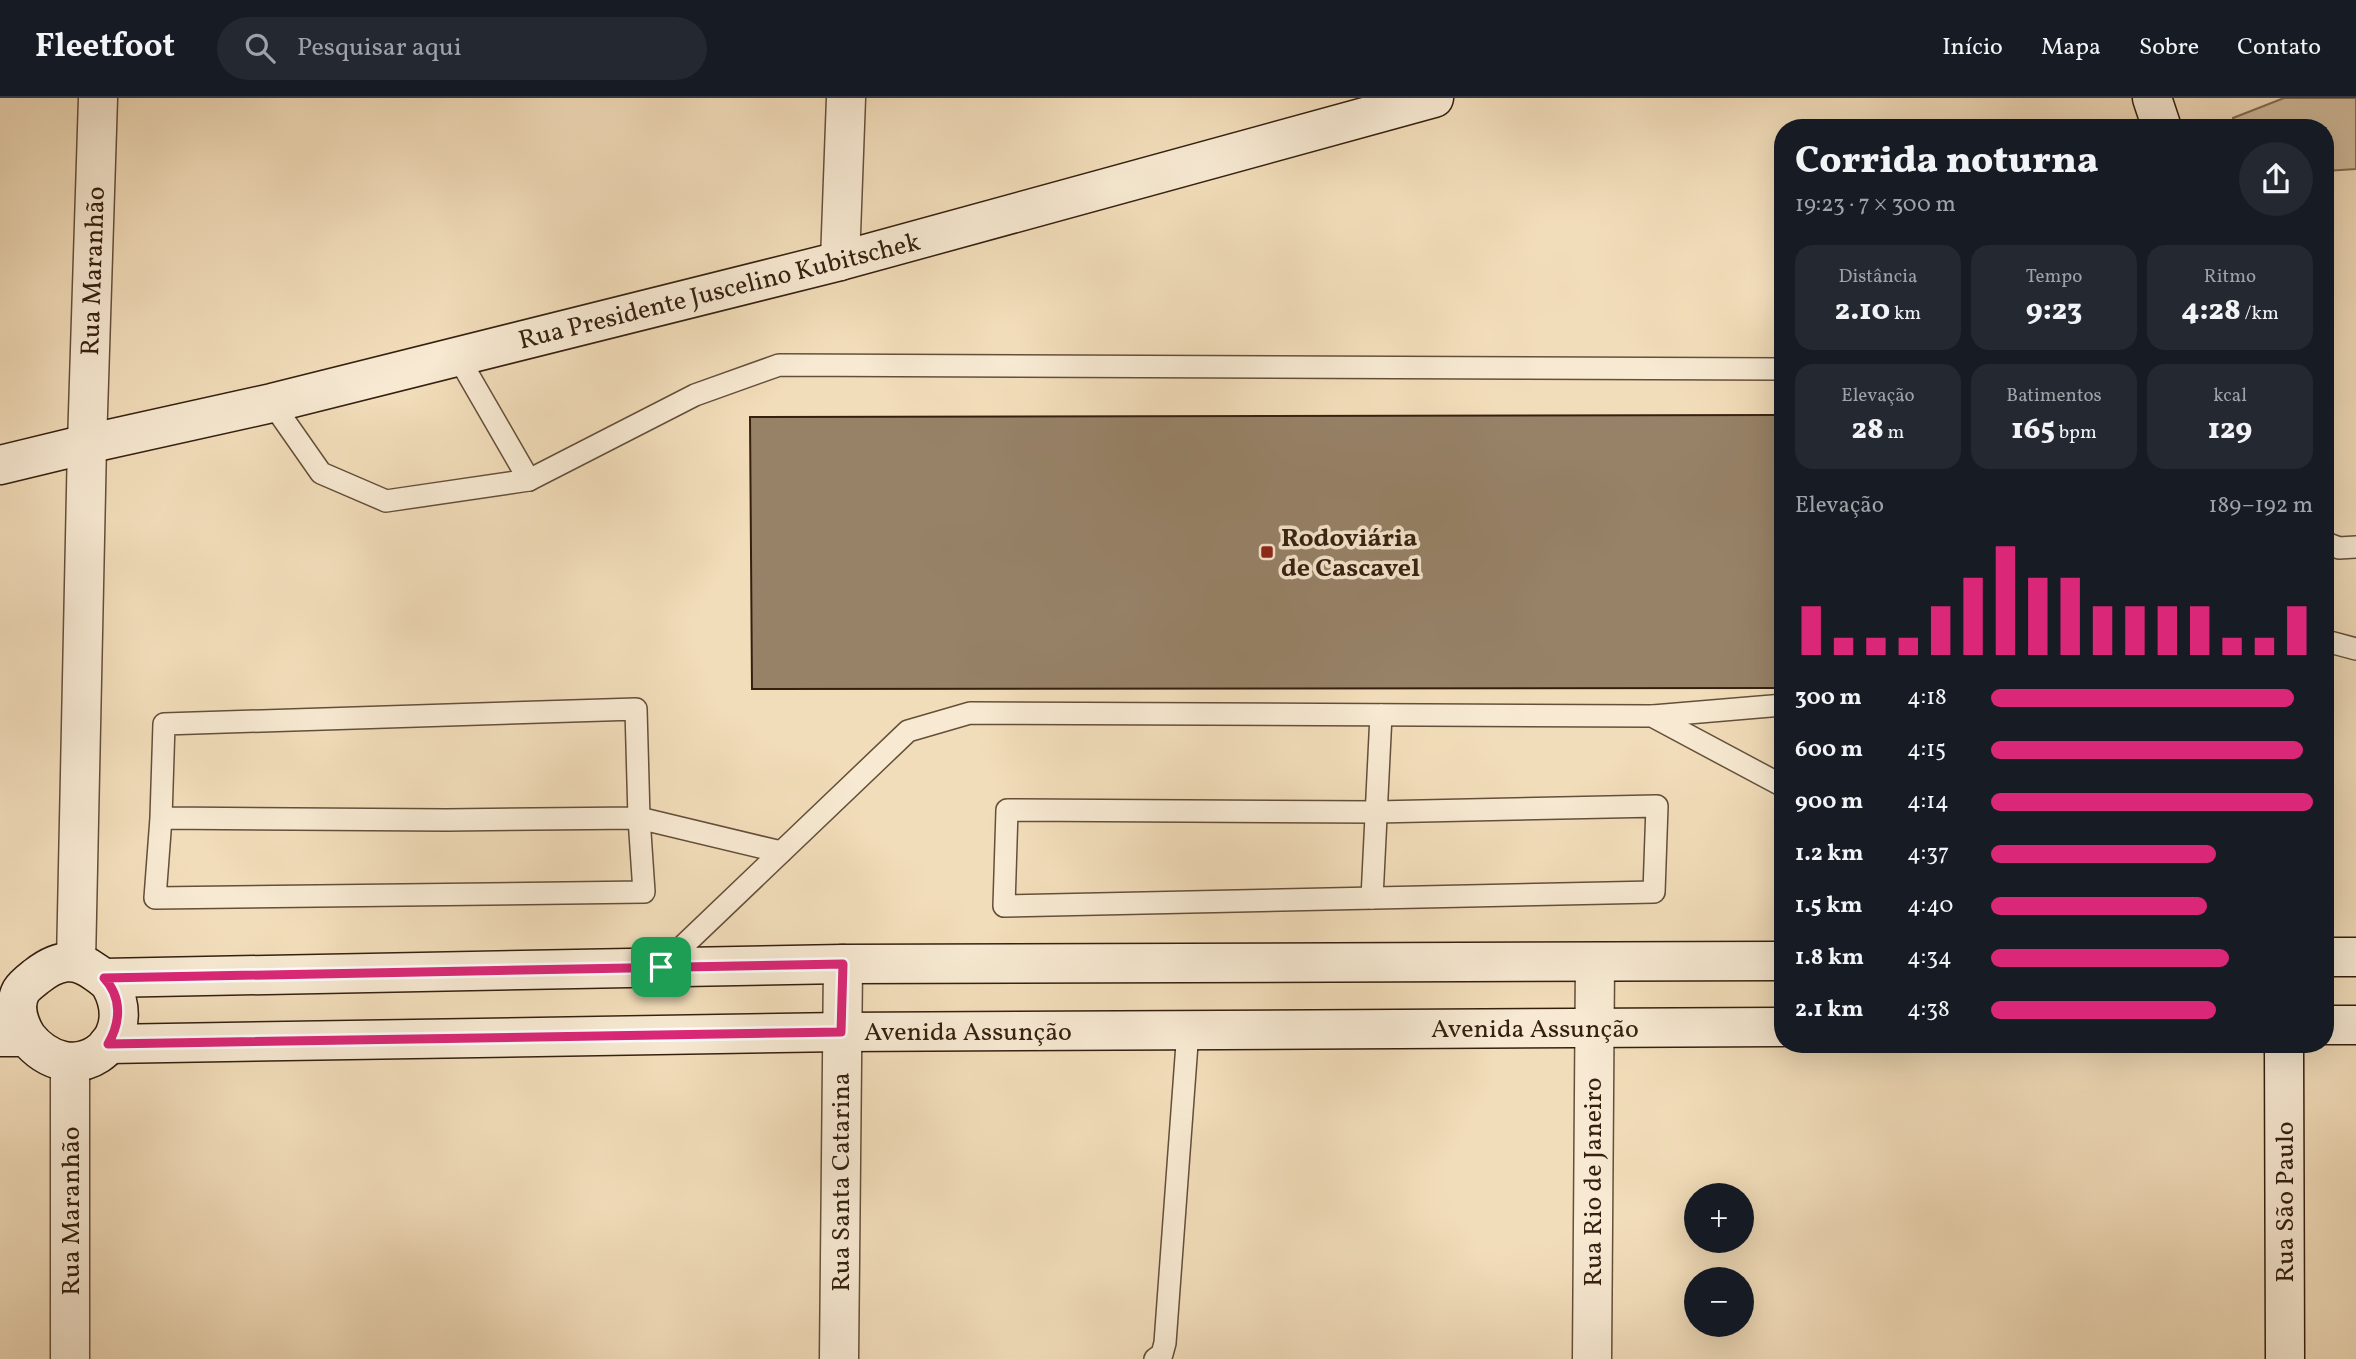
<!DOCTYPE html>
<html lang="pt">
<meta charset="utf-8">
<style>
:root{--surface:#171b24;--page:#242831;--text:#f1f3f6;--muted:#9ea1a6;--line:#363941;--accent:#db2777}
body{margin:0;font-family:Vollkorn,serif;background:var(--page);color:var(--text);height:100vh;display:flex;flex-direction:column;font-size:26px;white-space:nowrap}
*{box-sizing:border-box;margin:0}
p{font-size:23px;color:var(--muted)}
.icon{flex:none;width:38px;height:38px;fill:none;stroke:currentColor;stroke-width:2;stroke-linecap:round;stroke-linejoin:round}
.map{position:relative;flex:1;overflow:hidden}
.details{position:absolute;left:1774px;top:21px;width:560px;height:934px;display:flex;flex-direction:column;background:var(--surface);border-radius:28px;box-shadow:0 7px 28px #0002}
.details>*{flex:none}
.tools{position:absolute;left:1684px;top:1085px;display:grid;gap:14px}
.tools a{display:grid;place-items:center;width:70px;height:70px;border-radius:50%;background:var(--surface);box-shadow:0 7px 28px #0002;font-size:35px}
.pin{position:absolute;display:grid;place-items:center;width:60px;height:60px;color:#fff;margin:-30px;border-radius:14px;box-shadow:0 4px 10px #0006}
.round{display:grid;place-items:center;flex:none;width:74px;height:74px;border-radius:37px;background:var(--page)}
.overview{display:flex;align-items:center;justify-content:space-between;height:119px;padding:0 21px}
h1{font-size:38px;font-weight:800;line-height:52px}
.figures{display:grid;grid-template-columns:repeat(3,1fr);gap:10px;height:119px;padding:7px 21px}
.figures div{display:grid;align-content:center;border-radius:18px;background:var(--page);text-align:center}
.figures b{font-size:30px;font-weight:800}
.figures small{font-size:19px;font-weight:400}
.figures p{font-size:19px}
.chart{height:196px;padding:14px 21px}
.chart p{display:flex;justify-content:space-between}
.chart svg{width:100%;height:126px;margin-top:7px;stroke:var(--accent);stroke-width:6}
ul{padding:0 21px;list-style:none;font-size:23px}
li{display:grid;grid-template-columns:112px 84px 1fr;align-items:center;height:52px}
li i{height:18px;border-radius:9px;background:var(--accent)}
header{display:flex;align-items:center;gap:42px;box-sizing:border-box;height:98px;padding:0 35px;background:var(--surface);border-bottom:2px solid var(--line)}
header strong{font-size:33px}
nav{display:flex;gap:38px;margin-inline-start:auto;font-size:24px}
.search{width:490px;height:63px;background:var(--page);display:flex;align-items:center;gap:18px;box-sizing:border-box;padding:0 24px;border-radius:38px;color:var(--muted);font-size:26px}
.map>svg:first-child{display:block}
</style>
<header>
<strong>Fleetfoot</strong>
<div class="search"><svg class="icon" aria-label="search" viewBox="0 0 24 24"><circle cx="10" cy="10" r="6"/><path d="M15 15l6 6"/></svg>Pesquisar aqui</div>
<nav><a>Início</a><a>Mapa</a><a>Sobre</a><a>Contato</a></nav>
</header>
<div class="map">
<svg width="2356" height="1261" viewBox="0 0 2356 1261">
<rect width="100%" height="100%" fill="#f2ddba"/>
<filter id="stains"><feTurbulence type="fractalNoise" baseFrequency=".00286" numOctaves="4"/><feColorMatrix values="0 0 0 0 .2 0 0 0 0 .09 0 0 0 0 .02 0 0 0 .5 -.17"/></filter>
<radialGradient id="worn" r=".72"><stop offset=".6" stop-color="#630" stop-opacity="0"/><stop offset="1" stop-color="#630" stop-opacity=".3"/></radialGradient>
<path fill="#d2bd9d" stroke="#846e56" stroke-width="2" d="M2284 0H2356V71L2326 73V30H2234L2233 20Z"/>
<path fill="#978268" stroke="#352010" stroke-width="2" d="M1783 317V590L752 591 750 319Z"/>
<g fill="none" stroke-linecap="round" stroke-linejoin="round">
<defs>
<g id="lane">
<path d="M458 259 529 382"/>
<path d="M272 305 321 375 386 403 529 382 695 297 779 267 1783 271"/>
<path d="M2326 445 2339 450 2356 449"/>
<path d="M2326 543 2356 551"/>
<path d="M1653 618 1783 607"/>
<path d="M1657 708 1654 794 1004 808 1007 712 1376 714Z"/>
<path d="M161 720 164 626 636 611 639 720 644 794 155 800 161 720 447 722 639 720 781 754"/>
<path d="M1372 800 1381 617"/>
<path d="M661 869 908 633 970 615 1652 618 1783 688"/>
<path d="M1155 1261 1162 1256 1165 1245 1188 932"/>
</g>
<g id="street">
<path d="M840 163 846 0"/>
<path d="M76 864 87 346 98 0"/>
<path d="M70 1261V964"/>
<path d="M839 1261 843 866"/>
<path d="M1592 1261 1595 864"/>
</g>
<g id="secondary">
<path d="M2152 0 2162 30"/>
<path d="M0 367 87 346 272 305 840 163 1434 0"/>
<path d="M2326 859H2356"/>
<path d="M104 880 843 866 1783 863"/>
<path d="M2326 927H2356"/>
<path d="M0 939H27C72 995 142 946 111 888 107 882 101 878 95 874 74 858 56 863 37 878 32 882 24 888 21 893 13 908 19 926 27 939"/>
<path d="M108 946 841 934 1783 929"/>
<path d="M2284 947 2285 1261"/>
</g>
</defs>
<use href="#lane" stroke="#644f3a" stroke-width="24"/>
<use href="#street" stroke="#644f3a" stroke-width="41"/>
<use href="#secondary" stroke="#352010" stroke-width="41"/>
<use href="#lane" stroke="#f7e9d2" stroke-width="21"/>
<use href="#street" stroke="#f7e9d2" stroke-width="38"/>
<use href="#secondary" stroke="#f7e9d2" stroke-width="38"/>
</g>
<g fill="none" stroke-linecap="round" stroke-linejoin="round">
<defs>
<path id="route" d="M843 866 841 934 108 946C121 924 122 899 104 880Z"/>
</defs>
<use href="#route" stroke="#fff" stroke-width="14"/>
<use href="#route" stroke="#db2777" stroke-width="9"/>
</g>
<rect fill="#8f2418" stroke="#f7e9d2" stroke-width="2.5" x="1260" y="447" width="14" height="14" rx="3.5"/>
<g text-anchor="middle" stroke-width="7" stroke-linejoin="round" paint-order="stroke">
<g font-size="26" fill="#352010" stroke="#f7e9d2">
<text transform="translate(92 173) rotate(-88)" y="9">Rua Maranhão</text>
<text transform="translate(719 192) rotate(-14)" y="9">Rua Presidente Juscelino Kubitschek</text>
<text x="1535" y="939">Avenida Assunção</text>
<text x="968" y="942">Avenida Assunção</text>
<text transform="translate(840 1084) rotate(-90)" y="9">Rua Santa Catarina</text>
<text transform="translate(1592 1084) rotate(-90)" y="9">Rua Rio de Janeiro</text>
<text transform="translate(2284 1104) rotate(-90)" y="9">Rua São Paulo</text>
<text transform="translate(70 1113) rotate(-90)" y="9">Rua Maranhão</text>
</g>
<g font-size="26" font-weight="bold" fill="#352010" stroke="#f7e9d2" text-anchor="start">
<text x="1281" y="448">Rodoviária<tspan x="1281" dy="30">de Cascavel</tspan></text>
</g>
</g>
<rect width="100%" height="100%" filter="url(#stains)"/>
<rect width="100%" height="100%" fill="url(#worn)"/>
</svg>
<div class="tools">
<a>+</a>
<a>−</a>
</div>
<div class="pin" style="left:661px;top:869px;background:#1e9e55"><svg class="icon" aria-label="arrive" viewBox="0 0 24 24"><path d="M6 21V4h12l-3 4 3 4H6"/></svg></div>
<section class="details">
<div class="overview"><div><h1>Corrida noturna</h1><p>19:23 · 7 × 300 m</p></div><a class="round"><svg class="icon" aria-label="share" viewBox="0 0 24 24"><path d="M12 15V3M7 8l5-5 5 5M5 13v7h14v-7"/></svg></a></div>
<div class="figures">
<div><p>Distância</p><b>2.10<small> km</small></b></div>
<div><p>Tempo</p><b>9:23</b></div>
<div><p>Ritmo</p><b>4:28<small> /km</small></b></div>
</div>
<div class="figures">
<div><p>Elevação</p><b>28<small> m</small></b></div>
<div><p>Batimentos</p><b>165<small> bpm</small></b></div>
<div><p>kcal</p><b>129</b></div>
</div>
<div class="chart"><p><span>Elevação</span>189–192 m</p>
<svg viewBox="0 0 160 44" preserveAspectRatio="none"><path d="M5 44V27M15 44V38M25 44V38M35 44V38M45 44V27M55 44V17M65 44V6M75 44V17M85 44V17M95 44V27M105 44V27M115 44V27M125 44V27M135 44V38M145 44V38M155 44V27"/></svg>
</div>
<ul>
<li><b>300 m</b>4:18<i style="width:94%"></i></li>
<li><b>600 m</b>4:15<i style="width:97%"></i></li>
<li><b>900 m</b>4:14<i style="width:100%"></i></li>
<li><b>1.2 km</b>4:37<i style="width:70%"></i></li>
<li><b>1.5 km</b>4:40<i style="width:67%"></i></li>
<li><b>1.8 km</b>4:34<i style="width:74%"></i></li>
<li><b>2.1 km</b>4:38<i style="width:70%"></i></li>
</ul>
</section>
</div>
